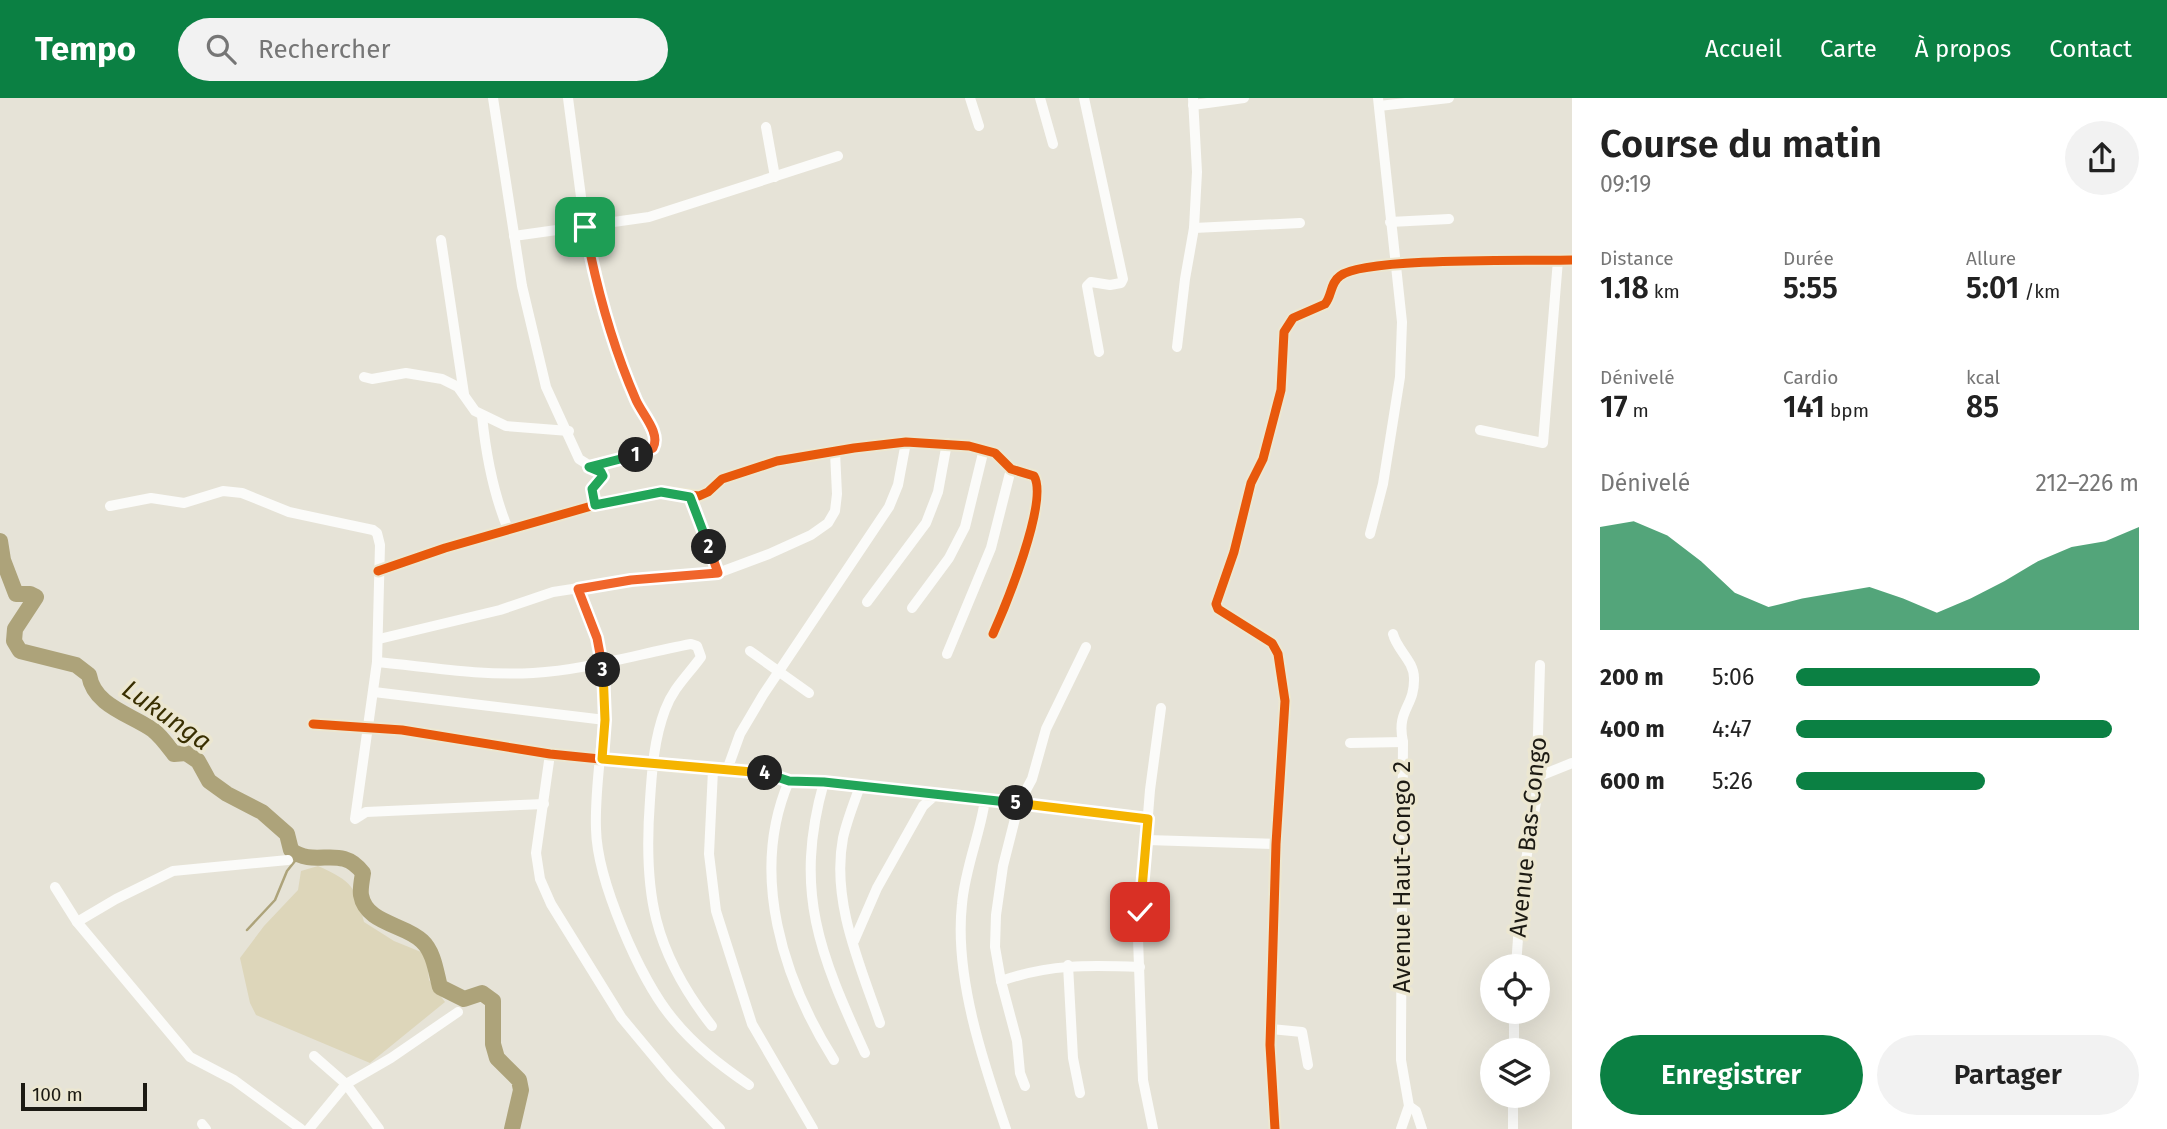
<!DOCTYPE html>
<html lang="fr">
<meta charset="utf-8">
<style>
:root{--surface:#fff;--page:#f2f2f2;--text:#222;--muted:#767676;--accent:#0b8043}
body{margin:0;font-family:"Fira Sans",sans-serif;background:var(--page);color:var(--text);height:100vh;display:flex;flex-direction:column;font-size:26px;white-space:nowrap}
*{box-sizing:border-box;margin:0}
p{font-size:23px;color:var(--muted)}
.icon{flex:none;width:38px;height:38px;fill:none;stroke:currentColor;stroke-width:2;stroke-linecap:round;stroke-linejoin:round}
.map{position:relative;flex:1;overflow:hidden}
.side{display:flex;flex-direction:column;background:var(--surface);width:595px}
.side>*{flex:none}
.controls{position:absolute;left:1480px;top:856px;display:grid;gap:14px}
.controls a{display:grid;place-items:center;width:70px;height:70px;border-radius:50%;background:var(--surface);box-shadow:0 7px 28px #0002;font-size:35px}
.scale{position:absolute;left:21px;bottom:18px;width:126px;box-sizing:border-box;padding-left:7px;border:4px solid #1c1a13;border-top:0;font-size:19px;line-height:24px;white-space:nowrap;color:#1c1a13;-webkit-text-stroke:5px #ece7d1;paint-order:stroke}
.pin{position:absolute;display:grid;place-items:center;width:60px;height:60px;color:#fff;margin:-30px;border-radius:14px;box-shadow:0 4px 10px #0006}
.km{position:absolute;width:35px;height:35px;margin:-18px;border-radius:50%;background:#222;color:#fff;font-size:19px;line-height:35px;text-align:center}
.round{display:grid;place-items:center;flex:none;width:74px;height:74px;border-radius:37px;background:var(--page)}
.overview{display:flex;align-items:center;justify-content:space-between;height:119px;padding:0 28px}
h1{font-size:38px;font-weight:600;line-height:52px}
.metrics{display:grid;grid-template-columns:repeat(3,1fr);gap:10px;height:119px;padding:7px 28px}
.metrics div{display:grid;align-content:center}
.metrics b{font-size:30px;font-weight:600}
.metrics small{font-size:19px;font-weight:400}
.metrics p{font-size:19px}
.chart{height:196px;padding:14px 28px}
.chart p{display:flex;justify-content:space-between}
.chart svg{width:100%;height:126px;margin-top:7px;fill:var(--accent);opacity:.7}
.primary-button{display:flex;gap:14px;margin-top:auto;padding:14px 28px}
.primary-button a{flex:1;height:80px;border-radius:42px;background:var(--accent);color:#fff;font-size:28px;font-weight:600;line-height:80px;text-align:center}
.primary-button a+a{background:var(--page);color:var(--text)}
ul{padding:0 28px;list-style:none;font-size:23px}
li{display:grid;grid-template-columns:112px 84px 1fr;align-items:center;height:52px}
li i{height:18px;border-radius:9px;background:var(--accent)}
header{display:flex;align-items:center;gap:42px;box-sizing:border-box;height:98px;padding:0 35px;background:var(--accent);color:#fff}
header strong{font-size:33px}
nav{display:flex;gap:38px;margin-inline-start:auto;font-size:24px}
.search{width:490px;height:63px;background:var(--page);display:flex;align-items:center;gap:18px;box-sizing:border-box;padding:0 24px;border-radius:38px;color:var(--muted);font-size:26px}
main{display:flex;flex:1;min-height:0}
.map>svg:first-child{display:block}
</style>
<header>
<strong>Tempo</strong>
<div class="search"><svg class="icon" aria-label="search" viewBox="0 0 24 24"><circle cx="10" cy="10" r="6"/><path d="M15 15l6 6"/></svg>Rechercher</div>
<nav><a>Accueil</a><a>Carte</a><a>À propos</a><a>Contact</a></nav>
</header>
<main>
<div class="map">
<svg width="1572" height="1031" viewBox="0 0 1572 1031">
<rect width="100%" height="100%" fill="#e6e3d7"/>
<path fill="#ddd6ba" d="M318 768C353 784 355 788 364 824L394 843 426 856 429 882 445 904 370 965 256 917 250 905 240 860 264 828 298 792 301 773Z"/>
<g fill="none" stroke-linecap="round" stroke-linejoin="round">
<path stroke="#ada37a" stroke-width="2.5" d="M247 832 275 802 287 773 299 758"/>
<path stroke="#ada37a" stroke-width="16" d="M0 443 3 462 16 496H30L36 499 15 531 14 543 20 553 76 567 89 577C94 608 130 616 153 632 161 638 168 648 174 656L186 655 198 663 209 683 227 696 262 714 287 736 291 752C316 771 341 745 363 775 362 781 360 791 361 797 366 826 405 826 422 843 434 854 436 874 440 889L464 901 482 895 493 903V946L497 960 519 982 521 992 512 1031"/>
<g stroke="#fbfbf9" stroke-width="10">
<path d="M493 0 522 188 546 289 579 361 603 376V381L592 391 595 407"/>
<path d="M568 0 585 129 605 215 623 271 656 344 648 354 589 369"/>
<path d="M970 0 979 28"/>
<path d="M1040 0 1053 46"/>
<path d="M1084 0 1123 181 1121 185 1110 187 1091 184 1087 188 1099 254"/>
<path d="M1193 7 1244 0"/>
<path d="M1379 8 1449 0"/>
<path d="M766 29 775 79"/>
<path d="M1390 124 1449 121"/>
<path d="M1194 130 1300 125"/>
<path d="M514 138 649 119 838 58"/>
<path d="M441 142 464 296"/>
<path d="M1177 249 1185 181 1194 130 1197 74 1193 0"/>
<path d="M364 279 372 281 406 275 442 281 458 289 475 313 506 328 569 333"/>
<path d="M482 318C486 357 493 395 508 431"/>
<path d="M1480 332 1543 345 1558 162"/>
<path d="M690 399 718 475"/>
<path d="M110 408 151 400 184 405 223 393 242 395 289 414 373 432 377 435 380 447 377 564 355 721 366 714 544 706"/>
<path d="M1370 436 1383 386 1400 279 1402 224 1378 0"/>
<path d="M378 473 445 450 595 407 661 394 699 398 708 394 722 381 777 363 854 350 906 344 969 348 995 355 1011 371 1034 378C1049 403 1005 509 993 536"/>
<path d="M578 491C587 515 600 541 603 567 609 624 594 676 596 731 597 782 640 882 673 921 695 948 720 967 749 987"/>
<path d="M867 504 926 425 938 394 947 345"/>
<path d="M912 510 949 460 965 429 984 351"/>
<path d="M1393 536C1397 552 1414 563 1414 580 1415 609 1396 611 1403 644L1401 937V962L1409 1008 1401 1031"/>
<path d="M379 541 500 512 553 494 631 482 718 475 769 456 811 437 828 425 835 413 837 396 835 354"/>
<path d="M750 553 809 595"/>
<path d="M947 556 991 450 1011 371"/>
<path d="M377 564C429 569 481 578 533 575 586 572 638 556 691 546L697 548 701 559C688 577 673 590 665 612 654 641 652 672 650 702 643 794 653 853 712 928"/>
<path d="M374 594 605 622"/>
<path d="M313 626 402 632 550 656 690 670 746 672 765 675 789 683 824 684 1148 721"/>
<path d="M1350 645 1403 644"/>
<path d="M550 656 536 755 540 781 551 806 621 919 670 978 720 1031"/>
<path d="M713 672 709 756 716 813 752 926 813 1031"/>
<path d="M727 672 740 636 763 597 889 409 898 387 906 344"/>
<path d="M1537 679 1572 665"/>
<path d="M789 683C749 776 783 881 834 962"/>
<path d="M824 684C793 794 820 856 865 955"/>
<path d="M860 688C854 705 847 722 843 740 831 803 860 867 880 925"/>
<path d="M985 702C980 737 965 770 962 806 954 878 983 964 1006 1031"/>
<path d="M1147 742 1276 746"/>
<path d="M55 789 77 824 190 959 234 982 301 1031"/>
<path d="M77 824 116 801 173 773 288 762"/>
<path d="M854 843 877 790 923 708 934 698"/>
<path d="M1068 867 1073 960 1080 995"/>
<path d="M1516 868 1522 785 1536 704 1540 567"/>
<path d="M1001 883C1049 866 1089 867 1140 869"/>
<path d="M1271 931 1302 934 1308 967"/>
<path d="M1514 952V914"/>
<path d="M314 958 346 986 379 1031"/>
<path d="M1025 988 1020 975 1017 943 1001 883 995 849 996 817 1003 768 1019 705 1032 681 1046 631 1086 549"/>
<path d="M1409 1008 1416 1013 1422 1031"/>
<path d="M202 1026 206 1031"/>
<path d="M309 1031 346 986 391 960 458 914"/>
<path d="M1153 1031 1143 982 1138 840 1150 692 1161 610"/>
<path d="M1275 1031 1270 947 1276 746 1285 603 1278 556 1272 545 1218 511 1216 506 1234 454 1251 385 1263 361 1281 292 1284 234 1293 220 1325 206C1332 198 1330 185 1340 178 1363 159 1533 163 1572 162"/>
<path d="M1513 1031V998"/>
</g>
<defs>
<g id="cycleway">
<path d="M378 473 445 450 595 407 661 394 699 398 708 394 722 381 777 363 854 350 906 344 969 348 995 355 1011 371 1034 378C1049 403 1005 509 993 536"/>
<path d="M313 626 402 632 550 656 690 670 746 672 765 675 789 683 824 684 1148 721"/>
<path d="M1275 1031 1270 947 1276 746 1285 603 1278 556 1272 545 1218 511 1216 506 1234 454 1251 385 1263 361 1281 292 1284 234 1293 220 1325 206C1332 198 1330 185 1340 178 1363 159 1533 163 1572 162"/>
</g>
</defs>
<use href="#cycleway" stroke="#ece7d1" stroke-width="13"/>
<use href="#cycleway" stroke="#e8590c" stroke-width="9"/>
</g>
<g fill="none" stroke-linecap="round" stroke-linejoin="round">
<defs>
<path id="split-1" d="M585 129C596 188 612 247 636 302 642 316 661 335 653 350L636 357"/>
<path id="split-2" d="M636 357 589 369 601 374 603 378 592 391 595 407 661 394 690 399 709 449"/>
<path id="split-3" d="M603 572 597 540 578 491 631 482 718 475 709 449"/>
<path id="split-4" d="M603 572 605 622 602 661 765 675"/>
<path id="split-5" d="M765 675 789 683 824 684 1016 705"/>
<path id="split-6" d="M1016 705 1148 721 1140 814"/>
</defs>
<use href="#split-1" stroke="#fff" stroke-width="14"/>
<use href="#split-2" stroke="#fff" stroke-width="14"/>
<use href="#split-3" stroke="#fff" stroke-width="14"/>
<use href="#split-4" stroke="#fff" stroke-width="14"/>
<use href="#split-5" stroke="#fff" stroke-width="14"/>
<use href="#split-6" stroke="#fff" stroke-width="14"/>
<use href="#split-1" stroke="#f0652b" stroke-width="9"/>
<use href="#split-2" stroke="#22a559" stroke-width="9"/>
<use href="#split-3" stroke="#f0652b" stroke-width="9"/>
<use href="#split-4" stroke="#f5b400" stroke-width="9"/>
<use href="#split-5" stroke="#22a559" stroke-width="9"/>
<use href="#split-6" stroke="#f5b400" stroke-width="9"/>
</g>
<g text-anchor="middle" stroke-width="7" stroke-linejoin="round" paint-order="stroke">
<g font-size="24" fill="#1c1a13" stroke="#ece7d1">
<text transform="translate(1528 739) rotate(-84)" y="8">Avenue Bas-Congo</text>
<text transform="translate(1402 779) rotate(-90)" y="8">Avenue Haut-Congo 2</text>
</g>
<g font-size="26" font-style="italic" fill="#392f01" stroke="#ece7d1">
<text transform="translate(167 617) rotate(35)" y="9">Lukunga</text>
</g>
</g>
</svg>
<div class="controls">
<a><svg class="icon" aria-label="locate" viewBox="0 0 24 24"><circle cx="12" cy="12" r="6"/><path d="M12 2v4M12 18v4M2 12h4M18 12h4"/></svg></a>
<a><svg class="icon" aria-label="layers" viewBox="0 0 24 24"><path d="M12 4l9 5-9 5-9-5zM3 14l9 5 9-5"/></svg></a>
</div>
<div class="scale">100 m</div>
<div class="pin" style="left:585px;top:129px;background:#1e9e55"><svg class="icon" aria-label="arrive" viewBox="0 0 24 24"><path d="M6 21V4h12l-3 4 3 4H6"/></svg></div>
<div class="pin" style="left:1140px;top:814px;background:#d93025"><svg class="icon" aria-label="check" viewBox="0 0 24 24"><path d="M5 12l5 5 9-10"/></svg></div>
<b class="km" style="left:636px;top:357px">1</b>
<b class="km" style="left:709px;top:449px">2</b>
<b class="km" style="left:603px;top:572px">3</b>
<b class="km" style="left:765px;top:675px">4</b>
<b class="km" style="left:1016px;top:705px">5</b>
</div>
<section class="side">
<div class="overview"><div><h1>Course du matin</h1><p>09:19</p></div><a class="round"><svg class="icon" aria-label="share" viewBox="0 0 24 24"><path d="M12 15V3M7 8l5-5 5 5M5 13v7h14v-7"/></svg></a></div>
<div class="metrics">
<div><p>Distance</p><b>1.18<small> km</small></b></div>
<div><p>Durée</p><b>5:55</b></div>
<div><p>Allure</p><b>5:01<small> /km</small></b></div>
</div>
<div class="metrics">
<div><p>Dénivelé</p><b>17<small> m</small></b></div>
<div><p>Cardio</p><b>141<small> bpm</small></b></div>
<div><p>kcal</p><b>85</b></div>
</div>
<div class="chart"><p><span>Dénivelé</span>212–226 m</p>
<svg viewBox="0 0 160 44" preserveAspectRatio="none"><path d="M0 44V8L10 6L20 11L30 20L40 31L50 36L60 33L70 31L80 29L90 33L100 38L110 33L120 27L130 20L140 15L150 13L160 8V44z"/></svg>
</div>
<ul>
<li><b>200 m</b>5:06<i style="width:71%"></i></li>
<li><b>400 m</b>4:47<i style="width:92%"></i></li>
<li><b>600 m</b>5:26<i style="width:55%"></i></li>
</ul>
<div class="primary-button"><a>Enregistrer</a><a>Partager</a></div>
</section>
</main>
